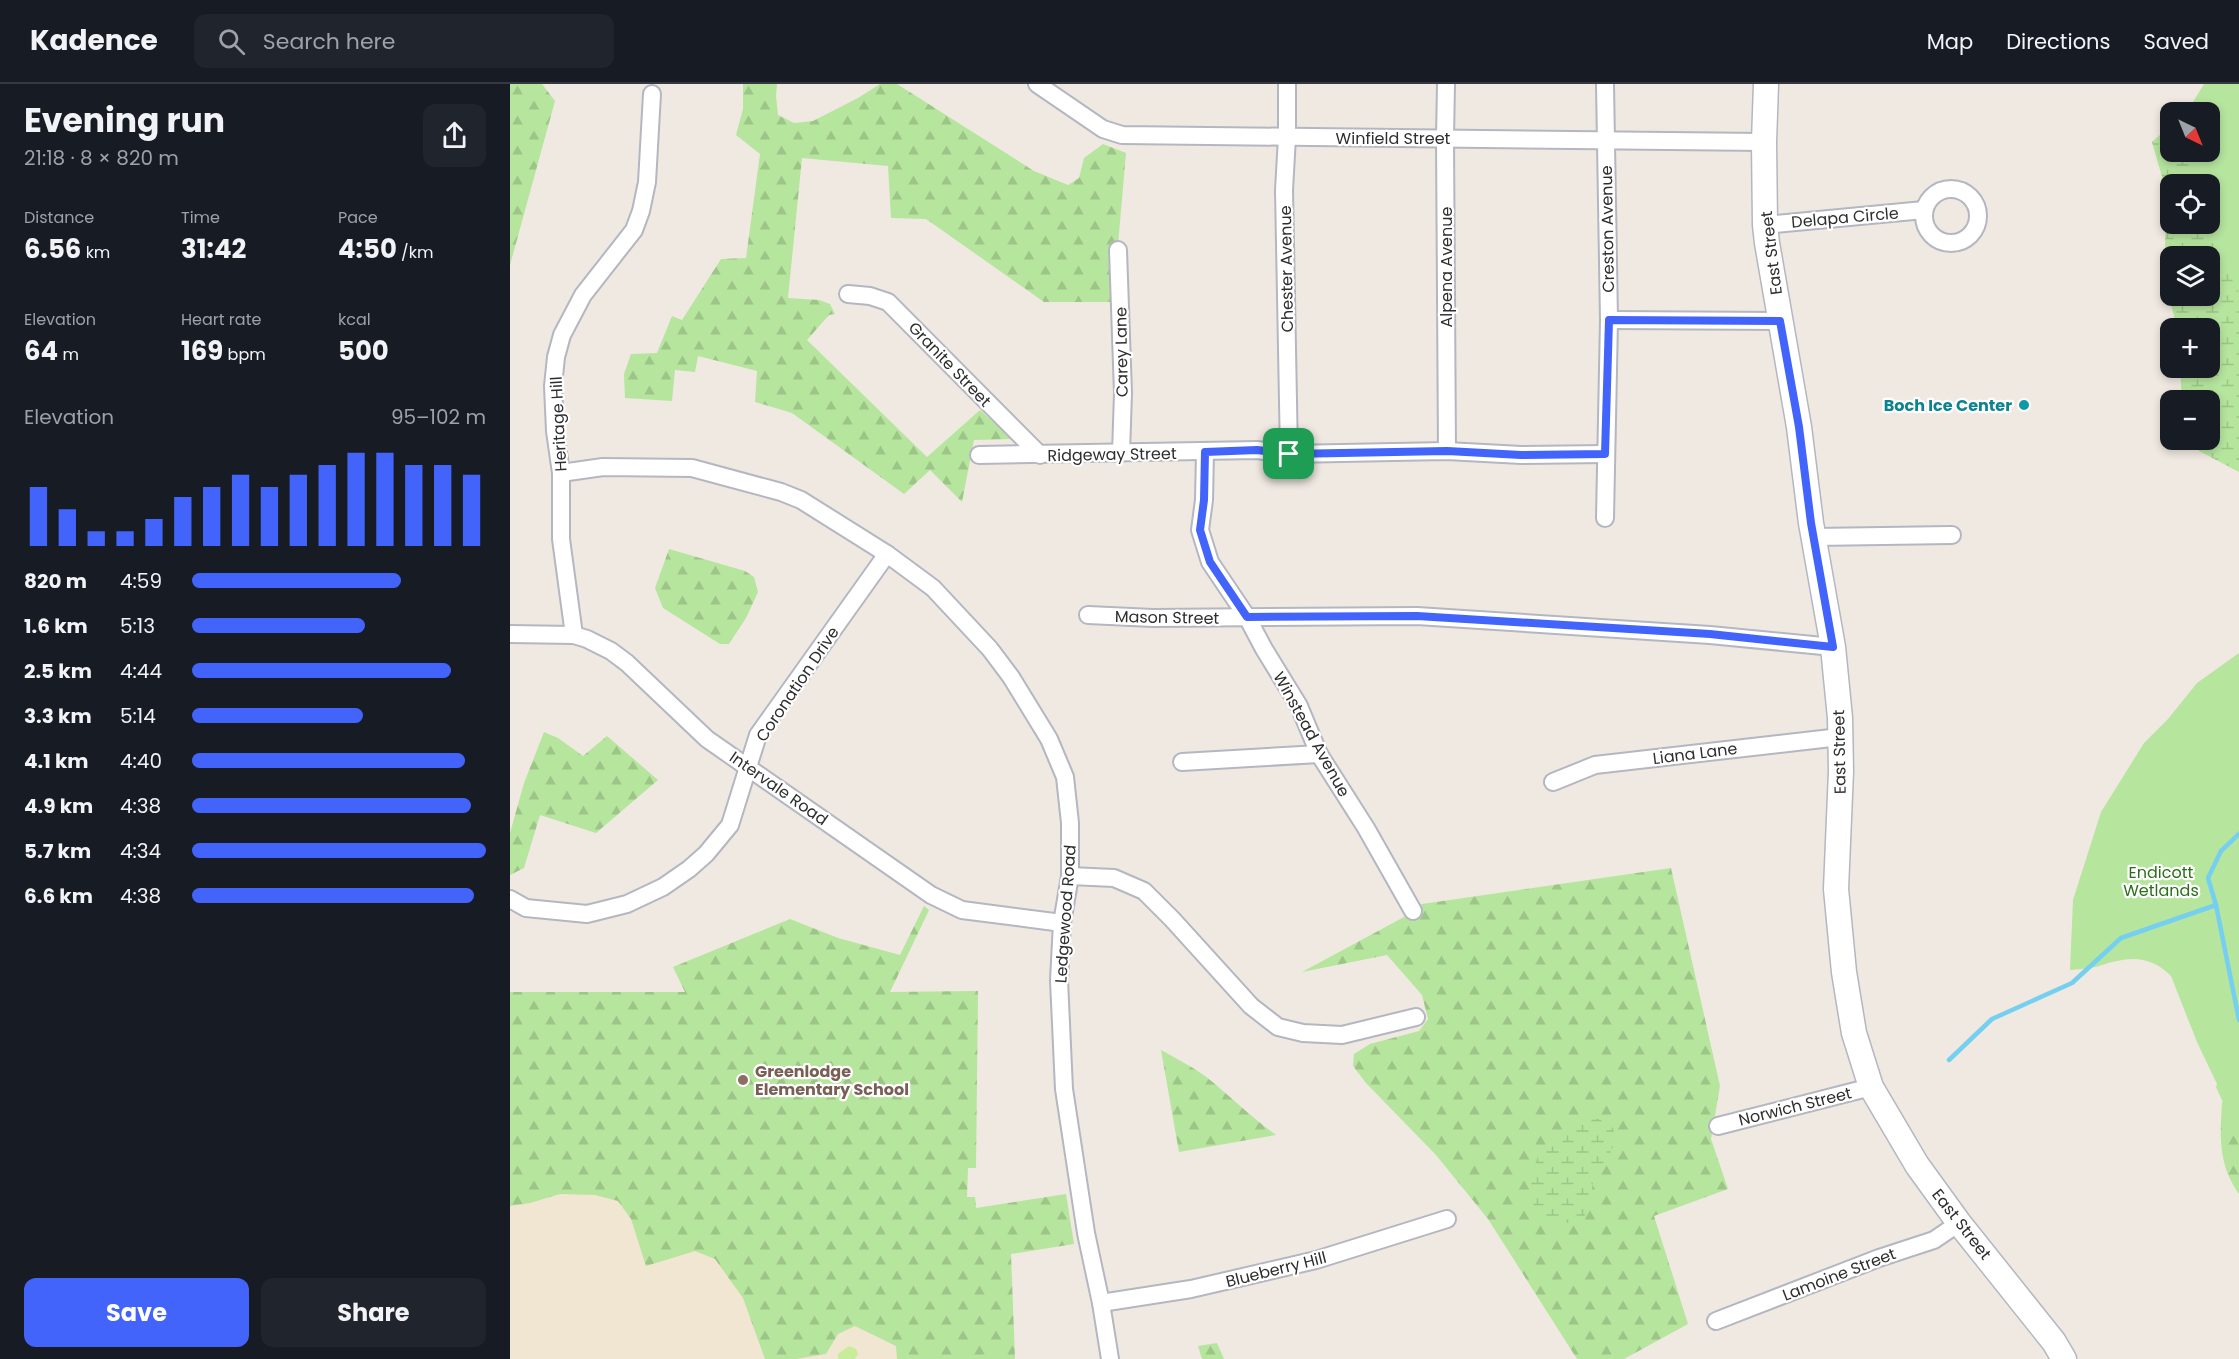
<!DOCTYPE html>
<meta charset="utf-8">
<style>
:root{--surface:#171b24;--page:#20242c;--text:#f1f3f6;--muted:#9ea1a6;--line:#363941;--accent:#4264fb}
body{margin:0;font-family:Poppins,sans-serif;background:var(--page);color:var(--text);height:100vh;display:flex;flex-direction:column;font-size:22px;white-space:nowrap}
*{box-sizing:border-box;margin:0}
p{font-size:20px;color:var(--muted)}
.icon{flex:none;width:33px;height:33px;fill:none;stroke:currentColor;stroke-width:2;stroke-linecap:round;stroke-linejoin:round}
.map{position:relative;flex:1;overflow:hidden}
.drawer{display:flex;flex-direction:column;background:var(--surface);width:510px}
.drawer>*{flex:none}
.needle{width:39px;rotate:137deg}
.controls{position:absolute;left:1650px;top:18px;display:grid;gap:12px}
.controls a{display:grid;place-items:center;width:60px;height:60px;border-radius:12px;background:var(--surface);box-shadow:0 3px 9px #0003;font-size:30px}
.pin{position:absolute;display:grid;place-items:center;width:51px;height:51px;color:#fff;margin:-26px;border-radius:12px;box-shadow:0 3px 9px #0006}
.round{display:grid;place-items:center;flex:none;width:63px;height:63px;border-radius:12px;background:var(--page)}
.head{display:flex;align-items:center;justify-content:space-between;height:102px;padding:0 24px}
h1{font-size:33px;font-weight:700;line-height:45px}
.metrics{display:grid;grid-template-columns:repeat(3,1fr);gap:9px;height:102px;padding:6px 24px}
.metrics div{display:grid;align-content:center}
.metrics b{font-size:26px;font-weight:700}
.metrics small{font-size:16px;font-weight:400}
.metrics p{font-size:16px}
.chart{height:168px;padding:12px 24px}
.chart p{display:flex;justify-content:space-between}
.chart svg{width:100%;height:108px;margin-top:6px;stroke:var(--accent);stroke-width:6}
.button{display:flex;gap:12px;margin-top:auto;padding:12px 24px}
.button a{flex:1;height:69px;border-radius:12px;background:var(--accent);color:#fff;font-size:24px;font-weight:700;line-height:69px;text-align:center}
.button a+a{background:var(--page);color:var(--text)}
ul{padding:0 24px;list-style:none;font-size:20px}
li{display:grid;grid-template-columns:96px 72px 1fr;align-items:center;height:45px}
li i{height:15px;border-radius:8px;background:var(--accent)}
header{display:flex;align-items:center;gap:36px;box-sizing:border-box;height:84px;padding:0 30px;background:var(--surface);border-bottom:2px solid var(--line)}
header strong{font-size:28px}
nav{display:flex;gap:33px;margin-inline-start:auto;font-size:21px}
.search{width:420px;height:54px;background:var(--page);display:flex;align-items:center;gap:15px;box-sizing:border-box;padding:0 21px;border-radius:12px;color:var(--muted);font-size:22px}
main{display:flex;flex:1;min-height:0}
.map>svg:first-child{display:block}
</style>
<header>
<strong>Kadence</strong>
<div class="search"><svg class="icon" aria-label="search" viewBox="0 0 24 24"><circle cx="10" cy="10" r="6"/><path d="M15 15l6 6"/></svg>Search here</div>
<nav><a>Map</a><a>Directions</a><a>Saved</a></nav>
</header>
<main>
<section class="drawer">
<div class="head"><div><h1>Evening run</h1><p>21:18 · 8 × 820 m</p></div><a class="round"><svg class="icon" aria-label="share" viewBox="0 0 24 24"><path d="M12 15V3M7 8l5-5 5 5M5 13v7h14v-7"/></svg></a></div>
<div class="metrics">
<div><p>Distance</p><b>6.56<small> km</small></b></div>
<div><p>Time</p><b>31:42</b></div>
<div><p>Pace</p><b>4:50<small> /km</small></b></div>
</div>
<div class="metrics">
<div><p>Elevation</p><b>64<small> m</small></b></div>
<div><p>Heart rate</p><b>169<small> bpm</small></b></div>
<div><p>kcal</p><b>500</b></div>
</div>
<div class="chart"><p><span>Elevation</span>95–102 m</p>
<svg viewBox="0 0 160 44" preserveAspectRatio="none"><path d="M5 44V20M15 44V29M25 44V38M35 44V38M45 44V33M55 44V24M65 44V20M75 44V15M85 44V20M95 44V15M105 44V11M115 44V6M125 44V6M135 44V11M145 44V11M155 44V15"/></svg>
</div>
<ul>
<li><b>820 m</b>4:59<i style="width:71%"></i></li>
<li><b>1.6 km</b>5:13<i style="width:59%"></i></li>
<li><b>2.5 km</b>4:44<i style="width:88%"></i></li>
<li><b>3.3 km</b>5:14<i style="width:58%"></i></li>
<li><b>4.1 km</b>4:40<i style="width:93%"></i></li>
<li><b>4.9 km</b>4:38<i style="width:95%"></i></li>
<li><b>5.7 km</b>4:34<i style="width:100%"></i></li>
<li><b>6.6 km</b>4:38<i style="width:96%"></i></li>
</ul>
<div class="button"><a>Save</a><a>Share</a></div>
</section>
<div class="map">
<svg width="1729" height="1275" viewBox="0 0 1729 1275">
<defs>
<pattern id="forest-firs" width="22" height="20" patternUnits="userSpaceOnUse" patternTransform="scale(1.5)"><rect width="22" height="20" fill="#b6e59e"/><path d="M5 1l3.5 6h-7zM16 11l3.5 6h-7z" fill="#9dc588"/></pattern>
<pattern id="wetland-marsh" width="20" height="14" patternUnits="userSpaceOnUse" patternTransform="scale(1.5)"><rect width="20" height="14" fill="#b6e59e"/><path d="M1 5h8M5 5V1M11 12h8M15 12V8" fill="none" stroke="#9dc588"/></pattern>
</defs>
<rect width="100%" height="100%" fill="#efe9e1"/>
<path fill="#f0e6d1" d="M414 822 419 826 380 908 468 907 466 1084H458L457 1113H465L466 1124 556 1110 564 1160 464 1176 460 1275H0V908H175L163 883 280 835 328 854 390 871Z"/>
<g fill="url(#forest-firs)">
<path d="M0 0H32L45 17 0 181Z"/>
<path d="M233 0H267L266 12 268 31 284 39 303 37 348 14 370 0H387L524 87 558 101 569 94 574 74 593 60 616 69 603 218H534L416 135 381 134 378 82 292 74 278 214 309 216 320 220 325 230 319 231 297 256 417 373 470 326 502 355 464 356 452 418 420 386 394 410 282 329 245 318 247 287 188 272 185 288 165 286 162 317 115 314 114 290 121 270 147 269 162 232 172 236 211 175 236 174 250 70 226 51 233 25Z"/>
<path d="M159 465 235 487 244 493 248 508 236 534 219 560H210L153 524 145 504Z"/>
<path d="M34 648 48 654 73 672 97 652 148 696 86 749 30 731 14 784 0 791V749L14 699Z"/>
<path d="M1161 784 1210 1002 1201 1055 1218 1105 1144 1132 1178 1240 1114 1275H1067L978 1135 926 1071 856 999 843 982 844 970 860 960 909 947 918 935 912 911 877 871 792 888 894 833 912 820Z"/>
<path d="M414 822 419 826 380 908 468 907 466 1084H458L457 1113H465L466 1124 556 1110 564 1160 501 1170 505 1275H387L386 1262 345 1242 328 1250 316 1270 286 1275H255L233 1214 205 1175 185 1167 136 1182 121 1135 108 1117 85 1111 50 1110 20 1119 0 1122V908H175L163 883 280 835 328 854 390 871Z"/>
<path d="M651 966C665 974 681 982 695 992 719 1011 741 1033 766 1051L669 1068Z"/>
<path d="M1712 1018 1717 1020 1729 1042V1110C1708 1080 1710 1053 1712 1018Z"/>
<path d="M707 1259 714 1275H692L688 1262Z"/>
</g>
<g fill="url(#wetland-marsh)" fill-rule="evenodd">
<path d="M1729 0V388L1689 367 1680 356H1700V316H1672L1670 284H1700V244H1667L1659 212 1655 169 1656 107 1642 58 1660 42V68H1700ZM1660 100H1700V140H1660ZM1660 172H1700V212H1660Z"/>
<path d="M1072 1033 1089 1035 1103 1044C1104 1048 1105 1054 1104 1058 1103 1070 1087 1084 1083 1098 1081 1107 1083 1117 1079 1125 1069 1147 1037 1140 1025 1123 1017 1111 1022 1081 1030 1070 1035 1063 1042 1062 1050 1062L1065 1035Z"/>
</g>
<g fill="#b6e59e">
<path d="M1694 0H1729V209L1693 140H1700V100H1686L1680 68H1700V28H1682L1683 18Z"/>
<path d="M1729 569V1053L1706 1003 1707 1000 1687 958 1661 892C1641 871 1618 872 1592 881 1582 885 1570 885 1560 886L1563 816 1591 728 1634 659 1658 635 1687 599Z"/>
</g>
<path fill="#c9ec9a" d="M339 1262 346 1265 348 1270 345 1275H328V1270Z"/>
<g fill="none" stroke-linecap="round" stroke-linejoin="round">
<g stroke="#75cff0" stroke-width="4.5">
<path d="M1706 821 1698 794 1711 767 1729 750"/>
<path d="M1439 976 1482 935 1562 899 1611 854 1706 821 1729 936"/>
</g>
<defs>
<g id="street">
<path d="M527 0 593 45 612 51 1254 58"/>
<path d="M777 0V53L774 106 779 370"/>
<path d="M936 0 935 54 937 367"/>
<path d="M1095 0 1099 236 1095 434"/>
<circle cx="1441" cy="132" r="27"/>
<path d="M1255 141 1414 126"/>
<path d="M608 166 613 309 611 369"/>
<path d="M338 210 360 212 378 218 530 371"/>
<path d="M1099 236 1270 237"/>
<path d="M695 368 694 416 690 446 700 478 737 533 754 565 789 622 809 670 856 744 903 827"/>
<path d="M469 371 747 366 779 370 937 367 1011 371 1095 370"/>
<path d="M51 389 93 383 182 384 271 408 291 416 377 470 423 504 480 565 501 593 539 655 555 693 560 739V792L552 839 549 896 554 1005 576 1149 591 1219 600 1275"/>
<path d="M1304 453 1442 451"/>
<path d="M578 531 643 534 907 532 1200 551 1323 563"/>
<path d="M0 550 64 551 77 555 101 567 117 579 197 655 421 811 452 826 552 839"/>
<path d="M64 551 51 455V389L45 347 43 302 46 273 52 251 73 211 124 146 131 127 137 98 142 10"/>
<path d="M672 678 809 670"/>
<path d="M1043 698 1085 681 1330 653"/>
<path d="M560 792 604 794 634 807 662 835 741 922 768 943 793 949 832 951 906 933"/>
<path d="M0 815 16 824 77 830 117 820 153 803 179 785 196 770 220 741 248 651 377 470"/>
<path d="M1208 1042 1361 1003"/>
<path d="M591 1219 681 1205 806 1176 937 1135"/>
<path d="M1206 1237 1369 1174 1424 1156 1449 1139"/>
</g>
<path id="secondary" d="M1256 0 1254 58 1255 141 1257 159 1289 343 1301 439 1323 563 1330 634 1331 687 1326 805 1334 888 1344 949 1361 1003 1407 1081 1449 1139 1544 1258 1554 1275"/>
</defs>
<use href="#street" stroke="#b4b7c1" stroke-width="20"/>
<use href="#secondary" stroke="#b4b7c1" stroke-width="27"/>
<use href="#street" stroke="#fff" stroke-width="16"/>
<use href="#secondary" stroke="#fff" stroke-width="24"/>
</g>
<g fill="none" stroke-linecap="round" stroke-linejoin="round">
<defs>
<path id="route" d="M1099 236 1270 237 1289 343 1301 439 1323 563 1200 550 907 532 737 533 700 478 690 446 694 416 695 368 747 366 779 370 937 367 1011 371 1095 370Z"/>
</defs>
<use href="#route" stroke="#fff" stroke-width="12"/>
<use href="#route" stroke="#4264fb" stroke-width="8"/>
</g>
<circle fill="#0f9aa8" stroke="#fff" stroke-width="2" cx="1514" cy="321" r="6"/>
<circle fill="#8d6e63" stroke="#fff" stroke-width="2" cx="233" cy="996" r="6"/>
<g text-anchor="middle" stroke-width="4.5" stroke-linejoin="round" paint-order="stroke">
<g font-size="16" fill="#2e2e2e" stroke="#fff">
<text x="883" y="60">Winfield Street</text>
<text transform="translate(1335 133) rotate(-5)" y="6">Delapa Circle</text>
<text transform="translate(1097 145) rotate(-91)" y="6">Creston Avenue</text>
<text transform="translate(1261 169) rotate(-97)" y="6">East Street</text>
<text transform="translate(936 183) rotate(-90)" y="6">Alpena Avenue</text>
<text transform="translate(776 185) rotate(-91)" y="6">Chester Avenue</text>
<text transform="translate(611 268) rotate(-91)" y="6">Carey Lane</text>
<text transform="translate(440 280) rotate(46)" y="6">Granite Street</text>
<text transform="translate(48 340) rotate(-93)" y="6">Heritage Hill</text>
<text transform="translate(602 370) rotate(-1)" y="6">Ridgeway Street</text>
<text transform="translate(657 533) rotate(1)" y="6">Mason Street</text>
<text transform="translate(287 600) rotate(-56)" y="6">Coronation Drive</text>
<text transform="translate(802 650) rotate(61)" y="6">Winstead Avenue</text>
<text transform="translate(1329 668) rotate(-91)" y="6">East Street</text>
<text transform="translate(1185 669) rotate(-7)" y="6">Liana Lane</text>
<text transform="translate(269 704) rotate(35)" y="6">Intervale Road</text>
<text transform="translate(555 830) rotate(-86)" y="6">Ledgewood Road</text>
<text transform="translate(1285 1022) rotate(-14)" y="6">Norwich Street</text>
<text transform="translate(1452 1140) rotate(52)" y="6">East Street</text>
<text transform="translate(766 1185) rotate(-14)" y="6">Blueberry Hill</text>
<text transform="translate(1329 1190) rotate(-21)" y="6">Lamoine Street</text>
</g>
<g font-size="16" font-weight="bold" fill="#0d838f" stroke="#fff" text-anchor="end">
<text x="1502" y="327">Boch Ice Center</text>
</g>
<g font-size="16" fill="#2c6e1b" stroke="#fff">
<text x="1651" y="794">Endicott<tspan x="1651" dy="18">Wetlands</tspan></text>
</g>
<g font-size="16" font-weight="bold" fill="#785e54" stroke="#fff" text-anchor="start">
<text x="245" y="993">Greenlodge<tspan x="245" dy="18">Elementary School</tspan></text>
</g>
</g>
</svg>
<div class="controls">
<a><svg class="needle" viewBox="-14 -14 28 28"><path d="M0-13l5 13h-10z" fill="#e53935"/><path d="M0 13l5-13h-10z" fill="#9ea1a6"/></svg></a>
<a><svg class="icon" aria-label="locate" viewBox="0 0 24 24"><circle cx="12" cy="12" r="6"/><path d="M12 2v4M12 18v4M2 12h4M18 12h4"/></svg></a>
<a><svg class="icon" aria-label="layers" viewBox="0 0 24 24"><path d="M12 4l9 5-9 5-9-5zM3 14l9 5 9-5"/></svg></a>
<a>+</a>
<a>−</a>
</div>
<div class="pin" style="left:779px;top:370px;background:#1e9e55"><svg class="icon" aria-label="arrive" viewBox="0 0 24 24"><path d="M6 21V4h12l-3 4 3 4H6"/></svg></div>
</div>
</main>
